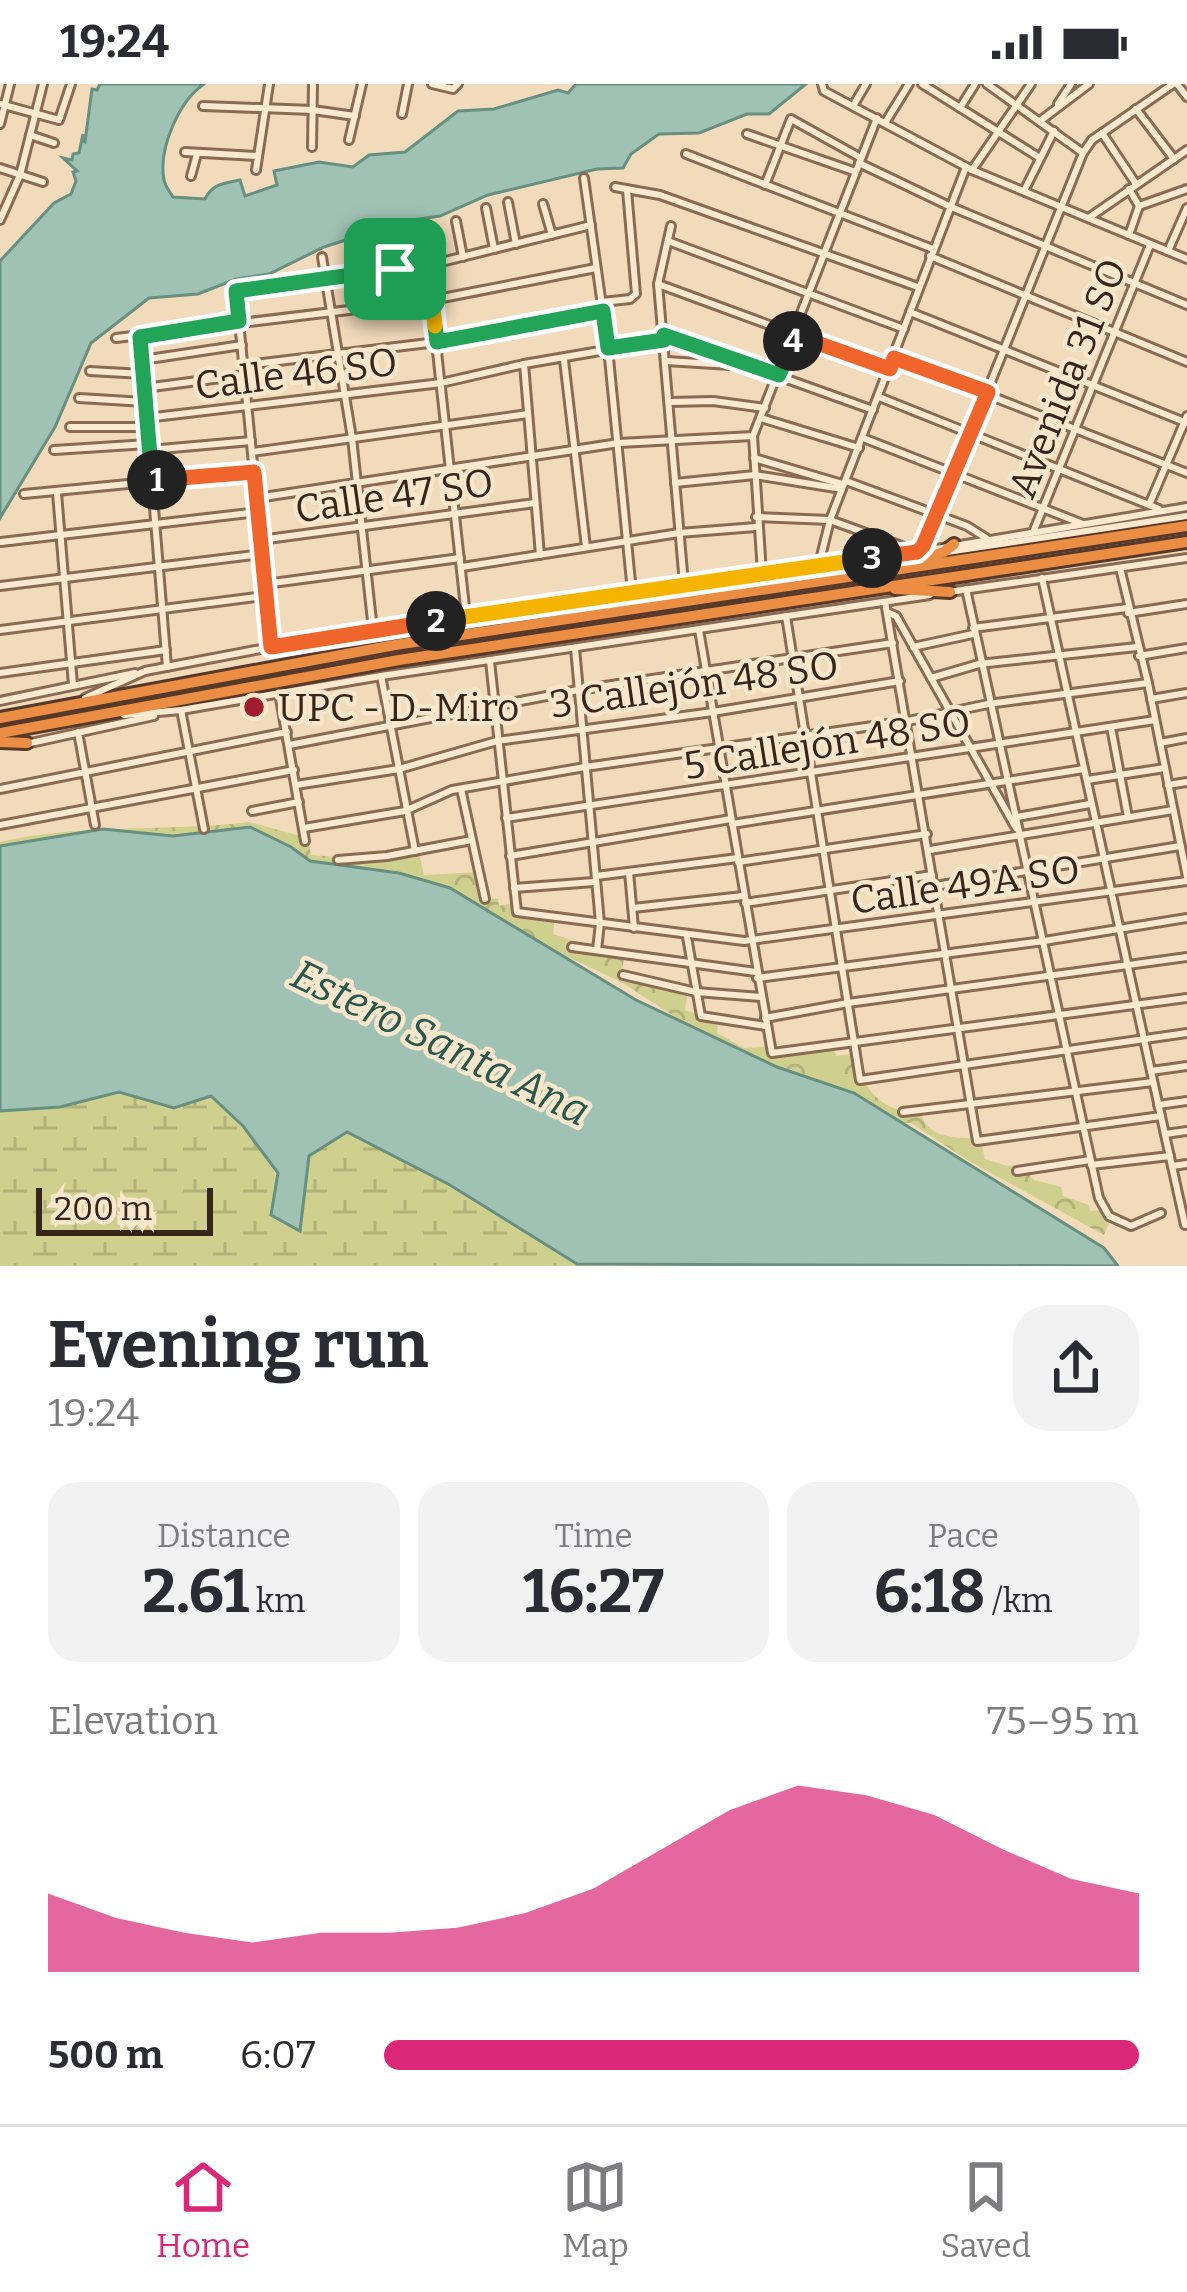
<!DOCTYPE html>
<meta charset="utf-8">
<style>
:root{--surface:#fff;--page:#f2f2f3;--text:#2b2b33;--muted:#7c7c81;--line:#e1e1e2;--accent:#db2777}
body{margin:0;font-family:Bitter,serif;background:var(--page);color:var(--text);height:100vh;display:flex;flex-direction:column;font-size:45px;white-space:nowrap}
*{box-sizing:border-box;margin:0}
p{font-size:39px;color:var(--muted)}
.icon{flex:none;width:66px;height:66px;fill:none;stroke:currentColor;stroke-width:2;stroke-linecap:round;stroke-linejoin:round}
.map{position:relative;height:1182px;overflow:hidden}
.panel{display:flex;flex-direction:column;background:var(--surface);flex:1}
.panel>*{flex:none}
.scale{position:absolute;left:36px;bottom:30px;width:177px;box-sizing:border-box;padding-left:12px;border:6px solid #38251a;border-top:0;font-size:33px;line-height:42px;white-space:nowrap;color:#38251a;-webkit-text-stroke:9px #f9e6cb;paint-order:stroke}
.pin{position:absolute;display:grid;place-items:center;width:102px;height:102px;color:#fff;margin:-51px;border-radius:24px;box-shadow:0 6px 18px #0006}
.km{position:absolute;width:60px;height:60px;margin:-30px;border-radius:50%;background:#222;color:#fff;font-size:33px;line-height:60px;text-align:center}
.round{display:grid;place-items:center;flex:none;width:126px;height:126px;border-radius:36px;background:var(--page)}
.summary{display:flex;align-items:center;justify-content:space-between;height:204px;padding:0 48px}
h1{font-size:66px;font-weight:700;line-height:90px}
.figures{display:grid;grid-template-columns:repeat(3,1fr);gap:18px;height:204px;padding:12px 48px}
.figures div{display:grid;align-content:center;border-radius:30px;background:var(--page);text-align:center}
.figures b{font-size:60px;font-weight:700}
.figures small{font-size:33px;font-weight:400}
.figures p{font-size:33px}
.chart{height:336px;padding:24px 48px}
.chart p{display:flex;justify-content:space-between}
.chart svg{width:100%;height:216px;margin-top:12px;fill:var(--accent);opacity:.7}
ul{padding:0 48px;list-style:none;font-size:39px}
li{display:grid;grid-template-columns:192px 144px 1fr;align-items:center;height:90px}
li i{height:30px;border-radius:15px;background:var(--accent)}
.status{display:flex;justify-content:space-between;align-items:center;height:84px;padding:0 60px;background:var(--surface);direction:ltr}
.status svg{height:33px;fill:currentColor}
.menu{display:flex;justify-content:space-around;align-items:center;height:168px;border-top:3px solid var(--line);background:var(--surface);font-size:33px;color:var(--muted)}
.menu a{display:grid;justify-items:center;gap:6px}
.menu .selected{color:var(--accent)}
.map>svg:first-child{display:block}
</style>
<div class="status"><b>19:24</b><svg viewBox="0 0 49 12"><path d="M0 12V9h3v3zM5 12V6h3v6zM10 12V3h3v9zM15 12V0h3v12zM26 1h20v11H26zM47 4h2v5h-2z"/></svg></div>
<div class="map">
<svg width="1187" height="1182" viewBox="0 0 1187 1182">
<defs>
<pattern id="forest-crowns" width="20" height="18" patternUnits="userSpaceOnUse" patternTransform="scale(3)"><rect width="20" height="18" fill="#d0d08e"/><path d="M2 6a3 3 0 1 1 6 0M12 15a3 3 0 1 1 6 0" fill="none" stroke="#b3b27a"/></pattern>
<pattern id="wetland-marsh" width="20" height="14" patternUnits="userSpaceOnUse" patternTransform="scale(3)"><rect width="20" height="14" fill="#d0d08e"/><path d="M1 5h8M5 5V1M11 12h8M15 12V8" fill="none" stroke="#b3b27a"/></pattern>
</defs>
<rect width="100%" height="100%" fill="#f2dbbb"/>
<path fill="url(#forest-crowns)" d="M249 738 308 754 311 771 362 775 419 768 424 791 480 788 486 814 498 815 499 822 512 819 516 829 555 834 553 850 624 873 622 889 688 908 685 926 718 937 717 949C728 954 734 959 744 964L765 963 771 971 834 964 836 972 851 970 859 998 864 997C877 1019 894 1029 921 1028 925 1051 950 1054 970 1054L973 1063 982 1061 985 1075 1007 1082 1020 1081 1034 1096 1061 1103 1063 1112 1089 1121 1090 1127 1101 1126 1104 1135 1110 1137 1104 1151 969 1077 911 1039H899L699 948 621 898 557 868 469 814 434 801 0 770V758C81 739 167 748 249 738Z"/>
<path fill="url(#wetland-marsh)" d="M119 1008 174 1024 210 1012C260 1058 276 1083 300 1146L309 1072 347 1048 449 1101 576 1180 592 1182H0V1027L60 1023Z"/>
<g fill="#a0c2b4" stroke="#679081" stroke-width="3">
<path d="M100 0H204C179 17 158 65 164 96 165 102 170 108 173 113L205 115C212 100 224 99 240 96L245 112 277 101 274 87 319 78 353 83 369 71 405 68 458 27 494 25 558 6 568 9 576 0H806L769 30H747L699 49 659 50 631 70 623 84 597 85 488 111 440 132 405 137 324 163 269 190 236 195 198 210 149 214 91 259 55 343 0 434V177L54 119 71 110 76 97 73 88 77 87 63 74 72 76 73 70 79 69 83 50 82 56 85 58 92 5 97 6Z"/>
<path d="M250 743 291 763 310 777 399 789 450 804 636 916 777 983 854 1009 1104 1164 1118 1182 577 1180 450 1101 347 1048 309 1072 300 1147 271 1131 278 1089 243 1042 211 1012 174 1024 119 1008 60 1023 0 1027V762L103 745 173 752Z"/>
</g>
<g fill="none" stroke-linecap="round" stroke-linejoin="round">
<defs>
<g id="minor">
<path d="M432 0 453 5 458 0"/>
<path d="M822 0 824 7 972 86 1187 175"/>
<path d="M922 0 1040 74"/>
<path d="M987 0 1083 69"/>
<path d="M1177 0 1187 13"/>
<path d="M0 20 59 36 71 0"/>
<path d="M1058 20 1071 0"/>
<path d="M203 22 313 26 355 32"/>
<path d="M853 22 866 0"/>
<path d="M960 24 975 0"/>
<path d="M1136 25 1174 75"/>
<path d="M402 30 408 0"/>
<path d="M1040 37 1089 0"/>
<path d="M885 39 909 0"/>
<path d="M0 40 10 0"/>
<path d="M1102 49 1136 100"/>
<path d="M747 50 856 88"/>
<path d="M30 51 54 59"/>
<path d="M349 56 362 0"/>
<path d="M312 63 313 0"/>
<path d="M185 68 258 72"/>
<path d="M686 70 933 165"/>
<path d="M859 79 949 122 1187 221"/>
<path d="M0 84 43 98"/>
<path d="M256 86 269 0"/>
<path d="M972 86 1031 0"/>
<path d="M191 92 197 70"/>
<path d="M584 94 608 264 632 508"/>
<path d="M765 101 791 35 861 74"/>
<path d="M615 103 660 111 918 203"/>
<path d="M1024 107 1054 47"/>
<path d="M508 118 516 160"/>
<path d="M543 120 552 151"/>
<path d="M1139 122 1187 105"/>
<path d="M486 124 494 165"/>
<path d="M1090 133 1187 66"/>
<path d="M0 136 20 91 43 0"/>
<path d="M456 137 463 173"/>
<path d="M423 140 466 532"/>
<path d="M671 142 658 200 684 500"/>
<path d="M1129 151 1139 122 1129 105"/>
<path d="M373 156 378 187"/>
<path d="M668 157 904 245"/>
<path d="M1168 167 1187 124"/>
<path d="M394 171 395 185"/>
<path d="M930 172 1187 278"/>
<path d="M322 173 352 354 373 546"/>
<path d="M658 200 889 285"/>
<path d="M602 218 630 215 636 210 627 106"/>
<path d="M910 228 1187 339"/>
<path d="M664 251 873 326"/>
<path d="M140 253 167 583"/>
<path d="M116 254 432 216 596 184"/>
<path d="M894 274 1187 389"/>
<path d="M142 276 242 261"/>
<path d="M564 276 586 463"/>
<path d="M666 277 747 282"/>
<path d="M524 280 540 471"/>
<path d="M245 281 437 258 603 227"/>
<path d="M90 287 143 290"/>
<path d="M144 304 244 291"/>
<path d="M879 313 1159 425"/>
<path d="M79 314 145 318"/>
<path d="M670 318 713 317 765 324"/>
<path d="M146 334 441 299 524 280 664 256"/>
<path d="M761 334 859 364"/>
<path d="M70 343H147"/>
<path d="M863 354 1083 440"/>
<path d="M54 366 148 360"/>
<path d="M149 366 251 357"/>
<path d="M252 368 528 330"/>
<path d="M754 374 842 400"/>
<path d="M846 397 967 442 986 454"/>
<path d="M675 399 755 391 842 405"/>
<path d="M57 409 73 601"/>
<path d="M24 410 253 388"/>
<path d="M257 414 619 359 753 352"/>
<path d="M1149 421 1187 332"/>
<path d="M756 433 830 436 918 468 937 432 1083 69 1092 56 1173 0"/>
<path d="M1034 446 1150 161"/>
<path d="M260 456 535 419"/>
<path d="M1 458 258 428"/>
<path d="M947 468 1187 432"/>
<path d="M819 480 830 436 966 83"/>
<path d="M462 483 679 449 756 443"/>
<path d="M1120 484 1148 599 1187 793"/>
<path d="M762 489 753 352 877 34"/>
<path d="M1042 494 1185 1141"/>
<path d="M265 500 460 474"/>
<path d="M0 502 262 470"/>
<path d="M966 505 1099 1114 1109 1132 1131 1142 1161 1129"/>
<path d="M949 508 1187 474"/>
<path d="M885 518 977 1057 1161 1032"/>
<path d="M889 529 896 532 1016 744"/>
<path d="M1128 529 1187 520"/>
<path d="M786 532 860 996 1187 949"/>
<path d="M973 544 1127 524"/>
<path d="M0 546 264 512"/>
<path d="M699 546 772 969 1187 914"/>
<path d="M271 563 236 207 429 181 591 141"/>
<path d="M913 563 973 550"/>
<path d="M575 564 600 839 597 866"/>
<path d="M1139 572 1187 564"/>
<path d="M490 577 517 828 744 857 1187 797"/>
<path d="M0 589 166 566"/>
<path d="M381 592 415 767"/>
<path d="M931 594 979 580 1137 563"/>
<path d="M279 609 305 757"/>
<path d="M85 614 145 587 271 563 918 468 1187 423"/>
<path d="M1151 615 1187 609"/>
<path d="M0 617 135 589"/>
<path d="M181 626 204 745"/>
<path d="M124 631 181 626 381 592 930 511"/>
<path d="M1111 643 1128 733"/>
<path d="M78 648 95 741"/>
<path d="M1160 659 1187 654"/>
<path d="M26 660 154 632"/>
<path d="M289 661 578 606 893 559"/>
<path d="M1087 696 1165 684"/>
<path d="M296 701 399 685 497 657 713 628 900 597"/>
<path d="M1168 701 1187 698"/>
<path d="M0 705 287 648"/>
<path d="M461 705 485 815"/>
<path d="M252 727 299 718"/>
<path d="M1017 733 1090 720"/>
<path d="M506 734 1155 636"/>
<path d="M732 740 1084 685"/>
<path d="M0 741 294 686"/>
<path d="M304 744 405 727 452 706 585 683 908 637 988 620 1148 599"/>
<path d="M930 766 1173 726"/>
<path d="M510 772 731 735"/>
<path d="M338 776 387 772 472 756"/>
<path d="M738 778 927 750"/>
<path d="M629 788 634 844"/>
<path d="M596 792 738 774"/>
<path d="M935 802 1180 762"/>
<path d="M514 804 594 798"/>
<path d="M745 819 932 791"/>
<path d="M633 824 743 812"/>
<path d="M687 853 701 932 766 942"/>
<path d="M572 863 756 888"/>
<path d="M623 891 696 908 761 913"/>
<path d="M757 894 1044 857 1187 834"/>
<path d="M765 934 848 919 1187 873"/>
<path d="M1151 987 1187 982"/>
<path d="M1158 1021 1187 1017"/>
<path d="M903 1028 1153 998"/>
<path d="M1165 1050 1187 1047"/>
<path d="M1091 1081 1170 1072"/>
<path d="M1172 1082 1187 1080"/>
<path d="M1017 1087 1090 1076"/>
</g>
<g id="highway">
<path d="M892 486 944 468 954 460"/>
<path d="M895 505 950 508"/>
<path d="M0 634 395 561 1187 442"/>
<path d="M0 649 399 576 1187 458"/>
<path d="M0 658 27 659"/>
</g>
</defs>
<use href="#minor" stroke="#8a6a53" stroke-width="12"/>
<use href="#highway" stroke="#573929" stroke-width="16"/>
<use href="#minor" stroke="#fce9cf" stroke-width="6"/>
<use href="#highway" stroke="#eb8d42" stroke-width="10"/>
</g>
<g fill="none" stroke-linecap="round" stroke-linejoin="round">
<defs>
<path id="split-1" d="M157 396H152L140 253 239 237 236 207 395 185"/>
<path id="split-2" d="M157 396 254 388 271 563 436 537"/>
<path id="split-3" d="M436 537 872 474"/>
<path id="split-4" d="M793 257 795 251 890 285 894 274 988 308 923 462 917 468 872 474"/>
<path id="split-5" d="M435 242 437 258 603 227 608 264 664 256V251L779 291 793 257"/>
<path id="split-6" d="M395 185 429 182 435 242"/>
</defs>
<use href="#split-1" stroke="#fff" stroke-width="24"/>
<use href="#split-2" stroke="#fff" stroke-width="24"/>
<use href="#split-3" stroke="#fff" stroke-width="24"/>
<use href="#split-4" stroke="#fff" stroke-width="24"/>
<use href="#split-5" stroke="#fff" stroke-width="24"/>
<use href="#split-6" stroke="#fff" stroke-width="24"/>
<use href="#split-1" stroke="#22a559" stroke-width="15"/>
<use href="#split-2" stroke="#f0652b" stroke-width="15"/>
<use href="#split-3" stroke="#f5b400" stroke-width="15"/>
<use href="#split-4" stroke="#f0652b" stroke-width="15"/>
<use href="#split-5" stroke="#22a559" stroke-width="15"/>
<use href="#split-6" stroke="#f5b400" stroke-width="15"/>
</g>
<circle fill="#9f1e2e" stroke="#f9e6cb" stroke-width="4.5" cx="254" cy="623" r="12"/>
<g text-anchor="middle" stroke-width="9" stroke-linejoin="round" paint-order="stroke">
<g font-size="39" fill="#38251a" stroke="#f9e6cb">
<text transform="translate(296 289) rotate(-7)" y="14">Calle 46 SO</text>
<text transform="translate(1067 294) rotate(-68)" y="14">Avenida 31 SO</text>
<text transform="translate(394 411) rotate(-8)" y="14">Calle 47 SO</text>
<text transform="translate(694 600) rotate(-8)" y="14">3 Callejón 48 SO</text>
<text transform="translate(827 659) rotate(-9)" y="14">5 Callejón 48 SO</text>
<text transform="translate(965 800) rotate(-8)" y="14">Calle 49A SO</text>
</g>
<g font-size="39" fill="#38251a" stroke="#f9e6cb" text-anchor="start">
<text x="278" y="637">UPC - D-Miro</text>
</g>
<g font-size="42" font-style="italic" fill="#275950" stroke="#f9e6cb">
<text transform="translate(441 958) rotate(26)" y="15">Estero Santa Ana</text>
</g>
</g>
</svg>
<div class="scale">200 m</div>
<div class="pin" style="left:395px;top:185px;background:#1e9e55"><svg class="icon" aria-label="arrive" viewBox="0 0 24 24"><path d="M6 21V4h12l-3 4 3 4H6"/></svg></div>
<b class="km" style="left:157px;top:396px">1</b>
<b class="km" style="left:436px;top:537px">2</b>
<b class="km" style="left:872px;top:474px">3</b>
<b class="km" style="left:793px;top:257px">4</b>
</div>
<section class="panel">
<div class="summary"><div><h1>Evening run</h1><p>19:24</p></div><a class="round"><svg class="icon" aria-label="share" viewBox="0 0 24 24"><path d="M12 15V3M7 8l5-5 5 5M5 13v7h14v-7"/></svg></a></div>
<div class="figures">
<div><p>Distance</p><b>2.61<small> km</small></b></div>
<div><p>Time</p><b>16:27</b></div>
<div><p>Pace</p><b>6:18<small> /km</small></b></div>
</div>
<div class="chart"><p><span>Elevation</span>75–95 m</p>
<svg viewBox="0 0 160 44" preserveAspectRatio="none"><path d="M0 44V28L10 33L20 36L30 38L40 36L50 36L60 35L70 32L80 27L90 19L100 11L110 6L120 8L130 12L140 19L150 25L160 28V44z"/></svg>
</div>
<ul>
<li><b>500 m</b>6:07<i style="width:100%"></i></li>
</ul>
</section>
<nav class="menu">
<a class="selected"><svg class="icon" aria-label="home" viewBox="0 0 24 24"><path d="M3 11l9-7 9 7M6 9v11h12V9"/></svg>Home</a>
<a><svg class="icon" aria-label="map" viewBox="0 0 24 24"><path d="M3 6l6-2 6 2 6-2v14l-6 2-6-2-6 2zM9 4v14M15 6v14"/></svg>Map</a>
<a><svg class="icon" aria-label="saved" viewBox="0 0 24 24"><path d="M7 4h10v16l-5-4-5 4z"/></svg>Saved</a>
</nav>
